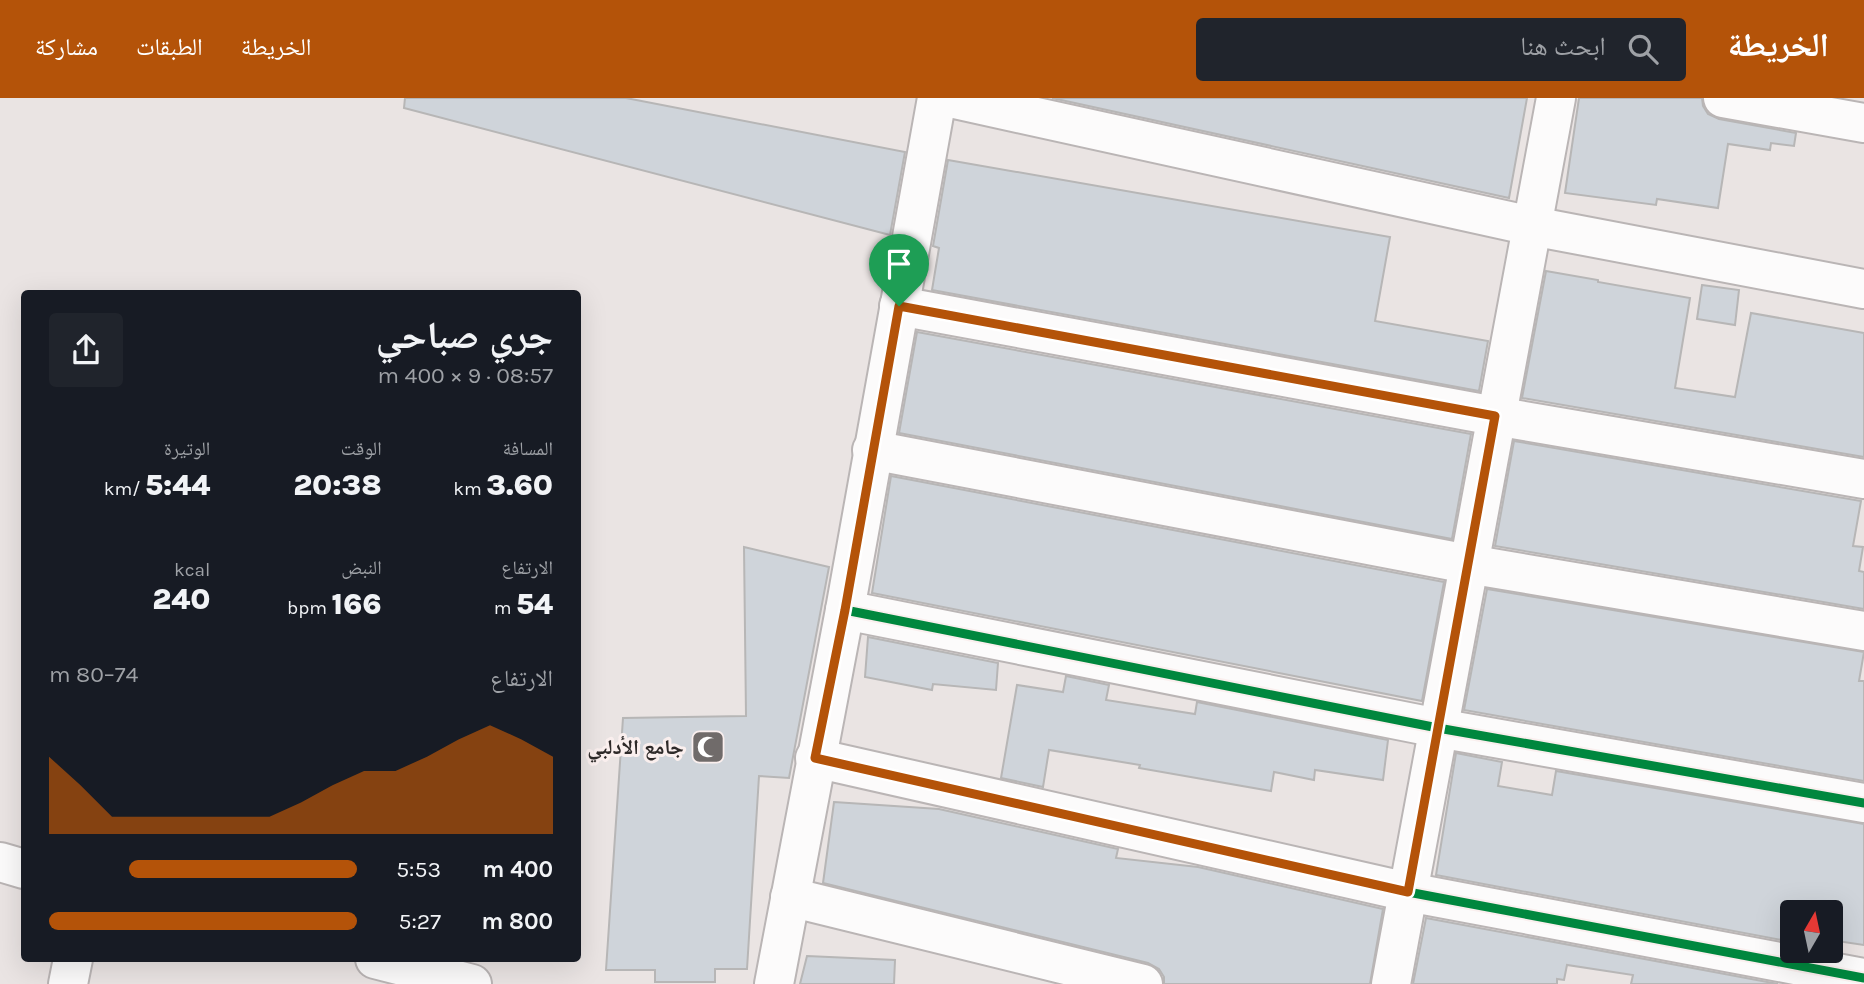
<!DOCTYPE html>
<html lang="ar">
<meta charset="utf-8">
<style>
:root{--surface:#171b24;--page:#20242c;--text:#f1f3f6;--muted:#9ea1a6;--accent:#b45309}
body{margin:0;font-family:Karla,"Noto Naskh Arabic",sans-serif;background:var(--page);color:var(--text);direction:rtl;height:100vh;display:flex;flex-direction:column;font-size:26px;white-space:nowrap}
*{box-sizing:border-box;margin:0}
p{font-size:23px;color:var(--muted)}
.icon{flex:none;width:38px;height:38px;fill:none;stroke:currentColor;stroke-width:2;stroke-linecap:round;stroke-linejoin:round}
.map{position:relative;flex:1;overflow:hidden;direction:ltr}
.panel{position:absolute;left:21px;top:192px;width:560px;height:672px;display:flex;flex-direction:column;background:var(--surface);border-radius:7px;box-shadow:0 7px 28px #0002;direction:rtl}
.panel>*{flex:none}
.needle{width:46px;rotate:9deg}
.controls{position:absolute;left:1780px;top:802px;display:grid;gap:14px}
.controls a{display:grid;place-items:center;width:63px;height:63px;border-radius:7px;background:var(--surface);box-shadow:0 7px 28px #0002;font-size:35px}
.pin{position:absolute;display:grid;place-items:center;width:60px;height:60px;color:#fff;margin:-72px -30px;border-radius:50% 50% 50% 0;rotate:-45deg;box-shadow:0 0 7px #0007}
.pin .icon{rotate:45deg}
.round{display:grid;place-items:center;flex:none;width:74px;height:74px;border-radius:7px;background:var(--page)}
.overview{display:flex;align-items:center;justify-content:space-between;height:119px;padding:0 28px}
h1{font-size:38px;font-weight:800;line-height:52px}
.stats{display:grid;grid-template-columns:repeat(3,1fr);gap:10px;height:119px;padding:7px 28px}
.stats div{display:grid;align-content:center}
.stats b{font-size:30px;font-weight:800}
.stats small{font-size:19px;font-weight:400}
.stats p{font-size:19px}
.chart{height:196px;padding:14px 28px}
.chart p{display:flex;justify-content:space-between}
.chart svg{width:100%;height:126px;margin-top:7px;fill:var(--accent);opacity:.7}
ul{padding:0 28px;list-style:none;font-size:23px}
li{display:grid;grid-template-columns:112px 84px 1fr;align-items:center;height:52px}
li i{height:18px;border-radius:9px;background:var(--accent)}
header{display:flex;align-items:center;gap:42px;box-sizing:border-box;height:98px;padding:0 35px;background:var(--accent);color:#fff}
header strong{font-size:33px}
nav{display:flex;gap:38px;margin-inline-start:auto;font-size:24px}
.search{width:490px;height:63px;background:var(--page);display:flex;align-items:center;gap:18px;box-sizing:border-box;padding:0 24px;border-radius:7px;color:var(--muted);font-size:26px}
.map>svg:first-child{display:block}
</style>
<header>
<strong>الخريطة</strong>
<div class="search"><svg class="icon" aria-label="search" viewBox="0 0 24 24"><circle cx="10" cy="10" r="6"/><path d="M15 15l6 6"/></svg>ابحث هنا</div>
<nav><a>الخريطة</a><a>الطبقات</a><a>مشاركة</a></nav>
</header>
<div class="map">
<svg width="1864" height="886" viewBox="0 0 1864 886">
<rect width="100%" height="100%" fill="#eae4e3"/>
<g fill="#cfd4da" stroke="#b7b6b6" stroke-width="2">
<path d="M405 0H626L905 54 890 137 404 10Z"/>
<path d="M1052 0H1527L1509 100Z"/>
<path d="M1579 0H1702L1703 8 1708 16 1719 21 1796 35 1794 48 1771 45 1770 52 1728 46 1718 110 1657 101 1656 107 1565 95Z"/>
<path d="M948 62 1390 139 1375 223 1488 243 1479 293 932 192 939 150 933 148Z"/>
<path d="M1546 173 1598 182V184L1690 200 1675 290 1735 299 1751 215 1864 235V359L1522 300Z"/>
<path d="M1702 187 1739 192 1735 227 1697 221Z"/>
<path d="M917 234 1471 336 1452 441 899 335Z"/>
<path d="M1514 343 1861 403 1853 448 1863 449 1859 473 1864 474V511L1495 448Z"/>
<path d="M891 378 1444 484 1422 603 872 495Z"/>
<path d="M744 449 829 469 789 680 759 678 747 871H715V884H655V872H606L623 620 746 618Z"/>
<path d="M1487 491 1864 554 1859 583H1864V683L1464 612Z"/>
<path d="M868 539 998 565 996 592 933 586 932 592 865 579Z"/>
<path d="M1066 578 1109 587 1106 602 1195 616 1197 604 1388 642 1383 682 1315 672 1314 682 1274 674 1271 693 1139 670 1140 667 1049 652 1043 689 1001 680 1017 587 1063 594Z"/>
<path d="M1456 655 1502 664 1498 688 1552 697 1556 673 1864 726V847L1830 842V814H1792V844L1436 777Z"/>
<path d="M834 704 939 711 1118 751 1116 760 1198 769 1383 811 1370 886H1164V879L1159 871 1148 865 823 785Z"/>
<path d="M1426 820 1778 886H1631L1633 877 1567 867 1564 882 1557 881V886H1413Z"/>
<path d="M807 858 895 862 894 886H800Z"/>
</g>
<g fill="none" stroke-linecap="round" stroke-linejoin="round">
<defs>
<g id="minor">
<path d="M950 0 1532 128 1864 191"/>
<path d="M1723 0 1864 25"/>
<path d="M899 208 1495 318 1864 381"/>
<path d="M872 352 1468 466 1864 533"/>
<path d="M845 512 1438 630 1864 705"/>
<path d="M815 660 1408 794 1864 880"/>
<path d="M0 764 24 771"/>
<path d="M790 799 1143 886"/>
<path d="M375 861 472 886"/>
<path d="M68 886 73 861"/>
<path d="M774 886 845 512 937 0"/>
<path d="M1391 886 1556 0"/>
</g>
</defs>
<use href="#minor" stroke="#bab5b5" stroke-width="42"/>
<use href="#minor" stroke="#fcfbfb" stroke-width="38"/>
<defs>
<g id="cycleway">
<path d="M845 512 1438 630 1864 705"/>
<path d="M815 660 1408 794 1864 880"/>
</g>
</defs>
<use href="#cycleway" stroke="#faefee" stroke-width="13"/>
<use href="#cycleway" stroke="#00873e" stroke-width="9"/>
</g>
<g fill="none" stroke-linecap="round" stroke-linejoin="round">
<defs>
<path id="route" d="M899 208 1495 318 1408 794 815 660 845 512Z"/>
</defs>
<use href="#route" stroke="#fff" stroke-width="14"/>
<use href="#route" stroke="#b45309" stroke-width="9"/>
</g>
<defs>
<symbol id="mosque-square" viewBox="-11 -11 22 22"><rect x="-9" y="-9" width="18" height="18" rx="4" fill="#706b6a" stroke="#faefee"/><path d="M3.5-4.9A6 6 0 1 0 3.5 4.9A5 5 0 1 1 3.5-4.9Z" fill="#fff"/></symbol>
</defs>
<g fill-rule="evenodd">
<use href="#mosque-square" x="689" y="630" width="38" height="38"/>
</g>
<g text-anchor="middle" stroke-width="6" stroke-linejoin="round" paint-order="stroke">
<g font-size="21" font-weight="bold" fill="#2e2a29" stroke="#faefee" text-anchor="end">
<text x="684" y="656">جامع الأدلبي</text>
</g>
</g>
</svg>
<div class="controls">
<a><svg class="needle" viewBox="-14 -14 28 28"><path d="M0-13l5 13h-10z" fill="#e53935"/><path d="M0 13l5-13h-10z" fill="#9ea1a6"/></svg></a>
</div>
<div class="pin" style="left:899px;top:208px;background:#1e9e55"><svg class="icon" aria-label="arrive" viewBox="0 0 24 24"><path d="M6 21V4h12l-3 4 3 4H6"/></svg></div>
<section class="panel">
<div class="overview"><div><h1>جري صباحي</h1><p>08:57 · 9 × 400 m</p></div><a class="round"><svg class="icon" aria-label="share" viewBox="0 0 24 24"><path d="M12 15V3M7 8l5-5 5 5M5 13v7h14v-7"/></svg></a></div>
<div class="stats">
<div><p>المسافة</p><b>3.60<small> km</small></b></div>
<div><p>الوقت</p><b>20:38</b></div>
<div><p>الوتيرة</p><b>5:44<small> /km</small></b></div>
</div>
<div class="stats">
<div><p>الارتفاع</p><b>54<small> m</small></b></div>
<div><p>النبض</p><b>166<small> bpm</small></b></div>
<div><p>kcal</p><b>240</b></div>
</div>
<div class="chart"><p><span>الارتفاع</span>74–80 m</p>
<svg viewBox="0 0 160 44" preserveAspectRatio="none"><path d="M0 44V17L10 27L20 38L30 38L40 38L50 38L60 38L70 38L80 33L90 27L100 22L110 22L120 17L130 11L140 6L150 11L160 17V44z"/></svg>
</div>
<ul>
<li><b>400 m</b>5:53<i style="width:74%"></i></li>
<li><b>800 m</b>5:27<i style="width:100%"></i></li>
</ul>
</section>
</div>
